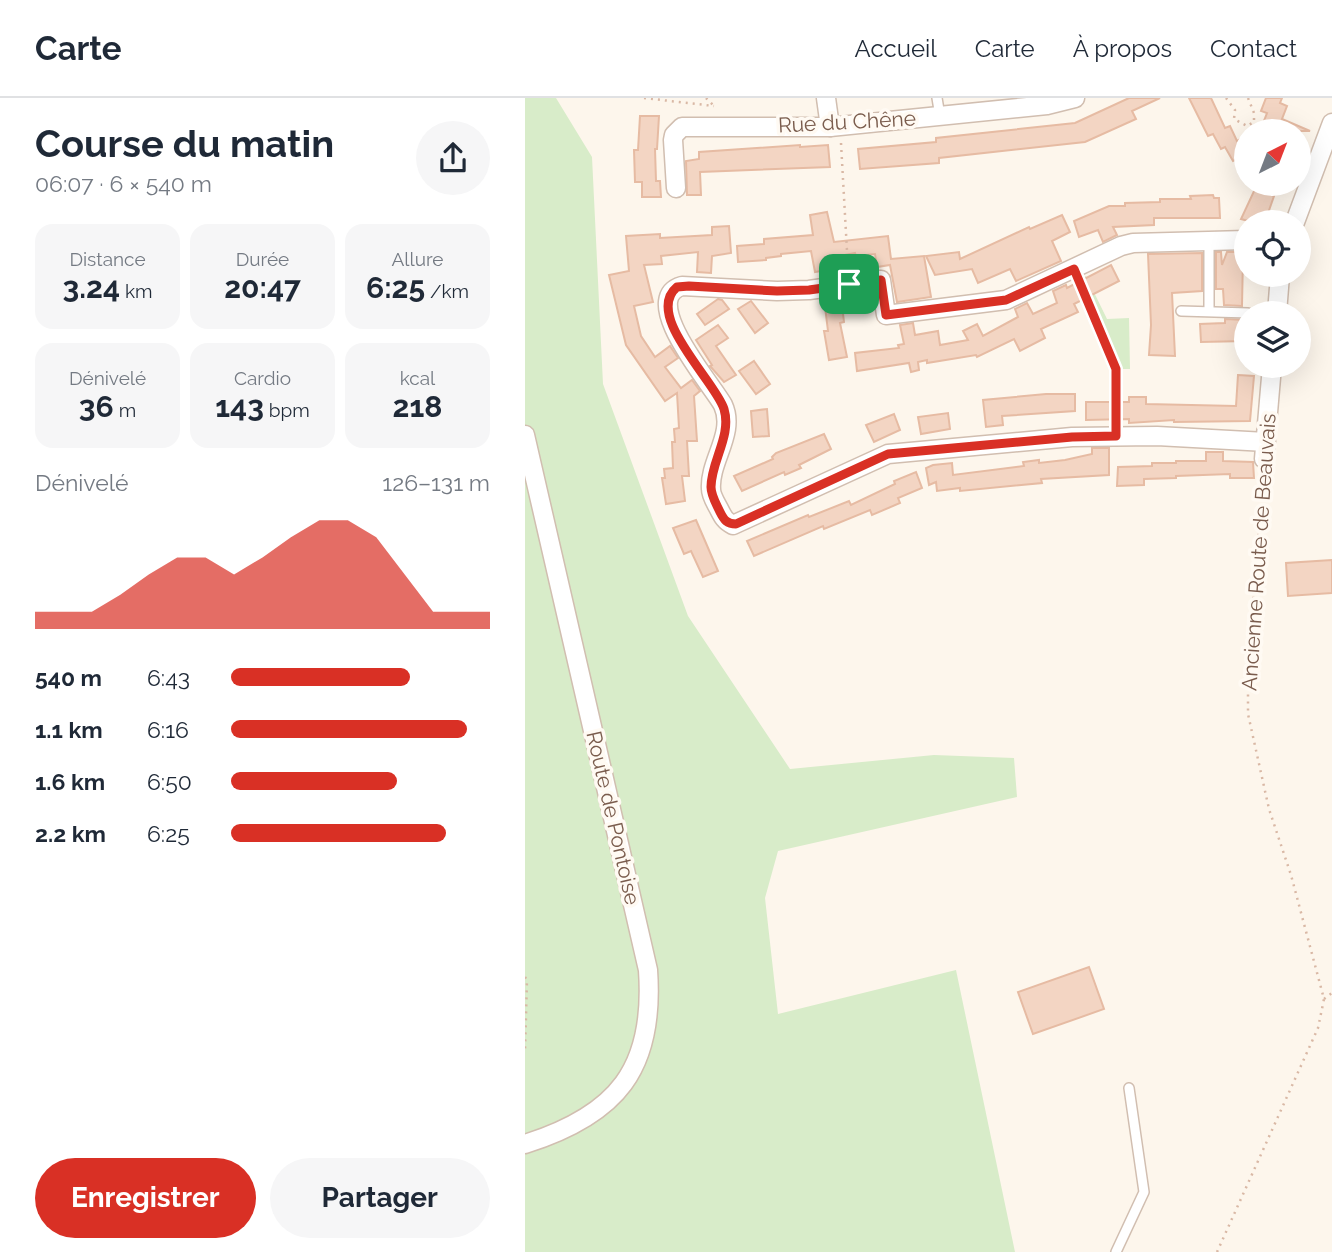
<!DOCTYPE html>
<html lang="fr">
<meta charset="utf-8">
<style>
:root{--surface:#fff;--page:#f6f6f7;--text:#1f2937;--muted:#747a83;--line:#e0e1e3;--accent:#d93025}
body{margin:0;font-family:Raleway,sans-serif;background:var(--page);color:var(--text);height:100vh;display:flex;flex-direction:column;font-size:26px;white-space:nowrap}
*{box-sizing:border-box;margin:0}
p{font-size:23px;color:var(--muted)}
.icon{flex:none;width:38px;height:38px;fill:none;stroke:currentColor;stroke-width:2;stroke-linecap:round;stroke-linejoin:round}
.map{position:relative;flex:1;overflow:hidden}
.sheet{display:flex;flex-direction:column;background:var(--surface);width:525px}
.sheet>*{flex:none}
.needle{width:46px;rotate:42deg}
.buttons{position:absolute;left:709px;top:21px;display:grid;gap:14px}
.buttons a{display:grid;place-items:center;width:77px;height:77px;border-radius:50%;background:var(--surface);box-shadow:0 7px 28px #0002;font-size:35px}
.pin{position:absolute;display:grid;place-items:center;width:60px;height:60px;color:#fff;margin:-30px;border-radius:14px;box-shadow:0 4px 10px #0006}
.round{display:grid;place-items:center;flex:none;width:74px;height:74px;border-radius:37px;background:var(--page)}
.summary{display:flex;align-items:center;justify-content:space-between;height:119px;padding:0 35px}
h1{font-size:38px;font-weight:700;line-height:52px}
.figures{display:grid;grid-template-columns:repeat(3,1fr);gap:10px;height:119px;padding:7px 35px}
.figures div{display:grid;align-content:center;border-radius:18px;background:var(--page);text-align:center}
.figures b{font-size:30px;font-weight:700}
.figures small{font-size:19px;font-weight:400}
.figures p{font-size:19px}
.chart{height:196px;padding:14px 35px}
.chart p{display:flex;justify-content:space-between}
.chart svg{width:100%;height:126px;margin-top:7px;fill:var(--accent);opacity:.7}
.cta{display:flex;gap:14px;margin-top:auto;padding:14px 35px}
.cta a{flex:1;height:80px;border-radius:42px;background:var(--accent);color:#fff;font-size:28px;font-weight:700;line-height:80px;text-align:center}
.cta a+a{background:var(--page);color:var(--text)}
ul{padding:0 35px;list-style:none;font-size:23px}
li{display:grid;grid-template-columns:112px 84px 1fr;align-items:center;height:52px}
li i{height:18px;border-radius:9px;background:var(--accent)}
header{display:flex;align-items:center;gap:42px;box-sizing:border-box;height:98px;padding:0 35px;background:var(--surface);border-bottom:2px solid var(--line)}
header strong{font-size:33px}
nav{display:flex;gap:38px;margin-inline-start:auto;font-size:24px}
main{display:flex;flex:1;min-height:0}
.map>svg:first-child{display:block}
</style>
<header>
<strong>Carte</strong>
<nav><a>Accueil</a><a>Carte</a><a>À propos</a><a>Contact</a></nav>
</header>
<main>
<section class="sheet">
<div class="summary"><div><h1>Course du matin</h1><p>06:07 · 6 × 540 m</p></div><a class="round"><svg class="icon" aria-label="share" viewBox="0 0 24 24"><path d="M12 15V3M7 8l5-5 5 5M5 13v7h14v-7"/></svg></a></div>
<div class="figures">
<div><p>Distance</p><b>3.24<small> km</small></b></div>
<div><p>Durée</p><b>20:47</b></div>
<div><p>Allure</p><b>6:25<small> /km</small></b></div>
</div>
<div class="figures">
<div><p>Dénivelé</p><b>36<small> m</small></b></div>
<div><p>Cardio</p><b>143<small> bpm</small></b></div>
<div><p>kcal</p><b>218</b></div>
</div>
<div class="chart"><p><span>Dénivelé</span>126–131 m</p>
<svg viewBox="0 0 160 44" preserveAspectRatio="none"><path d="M0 44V38L10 38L20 38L30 32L40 25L50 19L60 19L70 25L80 19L90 12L100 6L110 6L120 12L130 25L140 38L150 38L160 38V44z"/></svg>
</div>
<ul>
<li><b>540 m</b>6:43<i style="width:69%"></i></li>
<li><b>1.1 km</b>6:16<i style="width:91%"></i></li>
<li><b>1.6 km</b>6:50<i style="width:64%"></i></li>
<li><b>2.2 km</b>6:25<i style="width:83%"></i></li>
</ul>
<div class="cta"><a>Enregistrer</a><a>Partager</a></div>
</section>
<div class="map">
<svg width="807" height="1154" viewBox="0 0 807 1154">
<rect width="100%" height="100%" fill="#fdf6ec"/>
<g fill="#d8ecc9">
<path d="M0 0H31L67 59 78 286 163 518 265 671 409 657 489 660 492 699 253 753 240 800 253 916 431 872 490 1154H0Z"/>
<path d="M561 178 582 221 604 220 605 271H587L548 185Z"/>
</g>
<g fill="#f3d5c3" stroke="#e6bba3" stroke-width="2">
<path d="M604 0H635L607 13 611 21 560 44 414 60V65L335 71 333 51 411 44V40L550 25Z"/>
<path d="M664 0H686L700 30 705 28 712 43 717 40 721 47V57L708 63 700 49 696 51 688 36 683 38Z"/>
<path d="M741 0H757L755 5 762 8 757 21 785 33H735L742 15 736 13Z"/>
<path d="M115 18H134L132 51H130L131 83H135L136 99H117V84H110L109 52H113Z"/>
<path d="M275 47V49L303 47 305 69 175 74 176 97H162L161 63 174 61V54Z"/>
<path d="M730 91 749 98 740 124H727L716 121Z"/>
<path d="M688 97 689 100H694L695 120H629V127L588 129 592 137 578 144 573 132 554 139 549 123 584 108H600V105L635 104V101H666L665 98Z"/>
<path d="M302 114 309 144 363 138 366 161 399 158 406 199 372 204 365 167 352 169 350 156 331 158 330 155 305 160 307 171 290 174 286 153 256 156V158L241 160V162L213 164 212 148 239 146V141L288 137 285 117Z"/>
<path d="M537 117 545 134 527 143 536 163 491 183 485 171 453 185 447 171 410 177 401 158 434 154 435 161 504 129 505 131Z"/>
<path d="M204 128 206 155 187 158 186 175 172 174 173 154 136 158 137 166 119 167 128 204 109 208 116 238 130 259 145 248 153 260 140 269 156 290 167 282 175 293 169 298 172 343H162L164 378H157L160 403 141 406 137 380H140L139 371 148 370 147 344H150L149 331 154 330 152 295 140 303 101 247 84 177 104 173 101 138 135 136V140L187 137V129Z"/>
<path d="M691 154H696L697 167 702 154H716V158H718L717 208 699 207 698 191H691Z"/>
<path d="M677 155V193L647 195 650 258 624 257 626 227 623 156Z"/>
<path d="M586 167 594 183 549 206 553 214 516 231 520 240 495 253 489 241 452 259 451 257 402 265V262L393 264 394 272 386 274 384 265 332 273 330 255 374 250 373 247 379 246 375 227 388 225 390 237 413 233 415 247 443 242 438 233 452 226 458 238 493 219 490 211 502 205 508 216 532 205 528 193 541 187 542 190Z"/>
<path d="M316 199 319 224 315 225 322 259 304 262 299 233H303L299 201Z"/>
<path d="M193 201 197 202 204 211 180 227 172 216Z"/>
<path d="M226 203 243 225 230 235 213 211Z"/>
<path d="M700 221 721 222V243L676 244 675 226 700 225Z"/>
<path d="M193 227 203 240 191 248 211 277 199 284 185 268 187 267 171 242Z"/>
<path d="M229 263 245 286 231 296 214 273Z"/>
<path d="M713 277 729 278 725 323 649 324V322L604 325V321L561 322V304H604V299H621V306L711 308Z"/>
<path d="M521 296H550V313L477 318 478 327 461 329 458 302Z"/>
<path d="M242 311 244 338 228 339 226 313Z"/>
<path d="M423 315 425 331 396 336 393 319Z"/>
<path d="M369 316 375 332 349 344 341 327Z"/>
<path d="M299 336 306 351 274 367 276 370 260 377 259 374 217 393 209 378 248 361 247 359 251 355Z"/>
<path d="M567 350H584V377L516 381 517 385 435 393V390L412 393 411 384 404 387 401 370 408 367 427 365 428 377 499 368 498 364 514 362V365L540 362 567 356Z"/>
<path d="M681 354H698V363L728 364 729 380H705V376L651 378V380L619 381V387L592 388 593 369 627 368V365H651V363H681Z"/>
<path d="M391 374 397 390 373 400 375 405 347 417 345 412 299 431 298 428 229 458 222 443 283 417 284 419 324 403 326 407 370 386 369 383Z"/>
<path d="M171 422 193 473 178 479 166 453 159 456 148 430Z"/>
<path d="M807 462V495L763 498 761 465Z"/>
<path d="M564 869 579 911 508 936 493 894Z"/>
</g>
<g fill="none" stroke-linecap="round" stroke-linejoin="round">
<defs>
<g id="service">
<path d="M412 0 415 18"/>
<path d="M684 142V213"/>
<path d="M656 213 723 215"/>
<path d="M591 1154 619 1094 604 990"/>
</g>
<g id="minor">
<path d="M301 0 305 29"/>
<path d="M151 90 148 42 149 37 157 29H305L522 7 550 0"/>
<path d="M770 124 807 25"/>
<path d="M721 142 608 145 596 148 481 202 361 217 356 182 284 192 252 193 157 188C112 201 188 288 198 307 211 335 184 363 186 391 186 398 191 405 194 411 198 419 200 423 208 427L363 356 547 339 632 338 741 344"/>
<path d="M752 215 755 177"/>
<path d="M0 337 123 872C130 971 92 1017 0 1046"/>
<path d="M739 361 747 268"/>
</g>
</defs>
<use href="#service" stroke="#d1beb0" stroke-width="12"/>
<use href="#minor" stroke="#d1beb0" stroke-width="21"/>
<g stroke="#d9b8a5" stroke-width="2.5" stroke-dasharray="2 5" stroke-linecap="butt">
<path d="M119 0 189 8"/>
<path d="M181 0 189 8"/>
<path d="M701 0 710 12 709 21 722 28 729 24V15L723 0"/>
<path d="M316 45 323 171"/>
<path d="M556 187 591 271V324"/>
<path d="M0 879 2 882 0 953"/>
<path d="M799 901 807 895"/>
<path d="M692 1154 793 930 799 901 766 777 744 711 723 616V567L738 378"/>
</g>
<use href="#service" stroke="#fff" stroke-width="9"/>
<use href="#minor" stroke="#fff" stroke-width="18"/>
</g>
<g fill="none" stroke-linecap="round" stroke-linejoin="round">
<defs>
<path id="route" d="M549 171 591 271V338L547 339 363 356 211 426C202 426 199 422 195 414 192 407 186 398 186 389 186 363 207 338 199 311 191 284 118 217 152 189L164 188 252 193 284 192 356 182 361 217 481 202Z"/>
</defs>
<use href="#route" stroke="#fff" stroke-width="14"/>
<use href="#route" stroke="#d93025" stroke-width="9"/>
</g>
<g text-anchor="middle" stroke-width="7" stroke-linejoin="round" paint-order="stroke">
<g font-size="21" fill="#7a5c4d" stroke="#fffaf3">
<text transform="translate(322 24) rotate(-3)" y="7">Rue du Chêne</text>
<text transform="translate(734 454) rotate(-86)" y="7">Ancienne Route de Beauvais</text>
<text transform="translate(88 720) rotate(77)" y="7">Route de Pontoise</text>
</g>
</g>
</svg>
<div class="buttons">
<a><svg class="needle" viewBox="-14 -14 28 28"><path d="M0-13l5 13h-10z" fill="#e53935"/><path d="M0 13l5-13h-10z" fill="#747a83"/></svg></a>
<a><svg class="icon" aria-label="locate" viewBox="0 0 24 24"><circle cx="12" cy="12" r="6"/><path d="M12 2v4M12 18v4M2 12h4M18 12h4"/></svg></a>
<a><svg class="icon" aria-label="layers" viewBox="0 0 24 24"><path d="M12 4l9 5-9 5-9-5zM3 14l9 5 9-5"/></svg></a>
</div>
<div class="pin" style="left:324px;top:186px;background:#1e9e55"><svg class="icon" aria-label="arrive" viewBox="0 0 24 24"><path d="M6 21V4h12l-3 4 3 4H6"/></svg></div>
</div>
</main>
